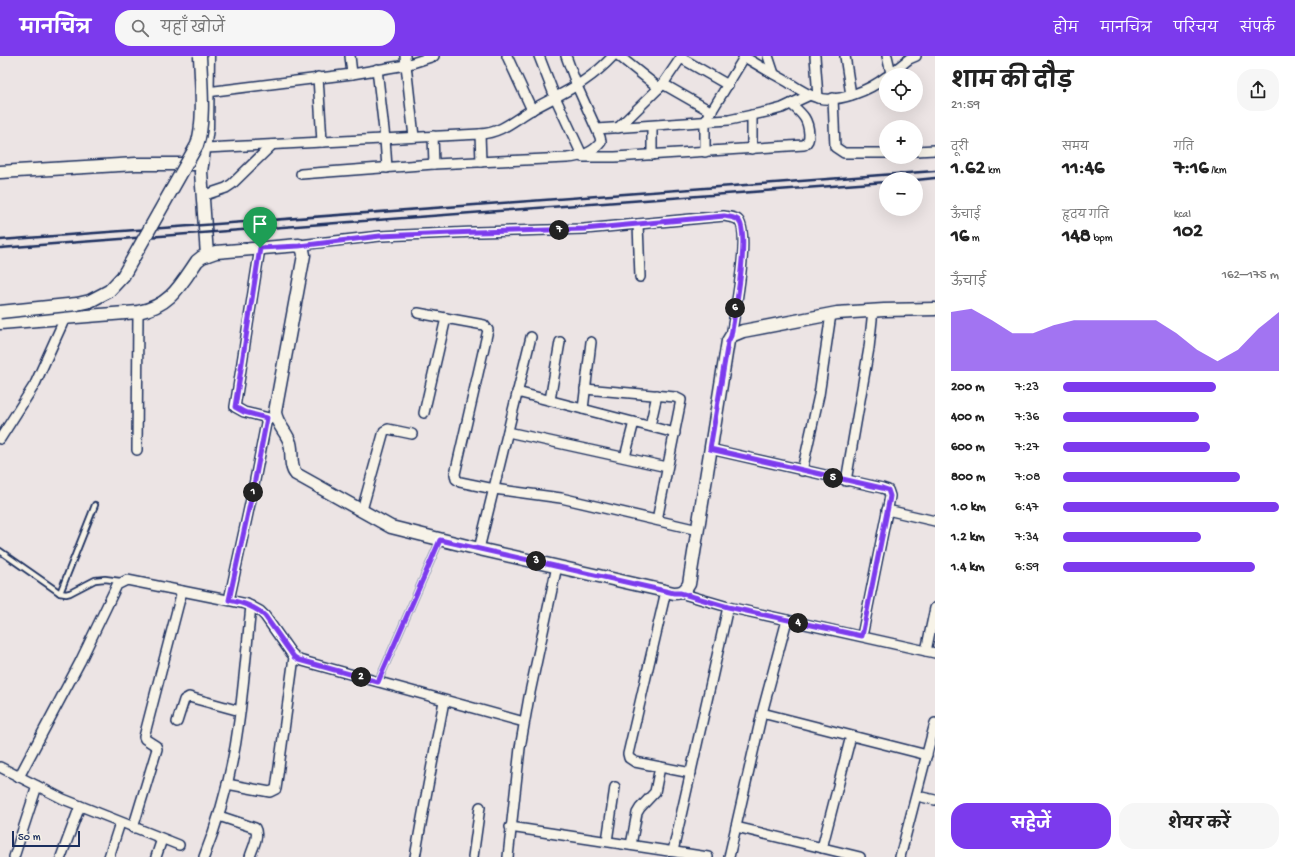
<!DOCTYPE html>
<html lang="hi">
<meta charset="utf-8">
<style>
:root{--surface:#fff;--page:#f6f6f6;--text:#222;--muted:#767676;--accent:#7c3aed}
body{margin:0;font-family:"Gochi Hand","Playpen Sans Deva",sans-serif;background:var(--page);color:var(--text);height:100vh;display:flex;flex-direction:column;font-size:15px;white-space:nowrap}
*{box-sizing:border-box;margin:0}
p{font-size:13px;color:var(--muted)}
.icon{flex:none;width:22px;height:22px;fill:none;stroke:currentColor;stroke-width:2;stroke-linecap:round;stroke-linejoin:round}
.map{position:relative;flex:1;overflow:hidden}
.sheet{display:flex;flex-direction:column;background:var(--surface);width:360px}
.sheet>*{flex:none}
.controls{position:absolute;left:879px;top:12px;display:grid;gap:8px}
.controls a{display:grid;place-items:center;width:44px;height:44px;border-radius:50%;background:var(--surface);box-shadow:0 4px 16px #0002;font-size:20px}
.scale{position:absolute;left:12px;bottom:10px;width:68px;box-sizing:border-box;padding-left:4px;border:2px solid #1b2f5e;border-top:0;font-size:11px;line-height:14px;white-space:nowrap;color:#1b2f5e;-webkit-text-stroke:3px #f7f3e8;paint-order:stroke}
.pin{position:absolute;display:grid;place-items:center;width:34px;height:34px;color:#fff;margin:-41px -17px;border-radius:50% 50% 50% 0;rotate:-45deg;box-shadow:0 0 4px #0007}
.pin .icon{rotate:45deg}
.km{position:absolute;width:20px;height:20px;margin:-10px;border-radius:50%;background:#222;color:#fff;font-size:11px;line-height:20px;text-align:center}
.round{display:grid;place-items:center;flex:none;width:42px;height:42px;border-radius:16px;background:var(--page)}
.headline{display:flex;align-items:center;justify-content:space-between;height:68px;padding:0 16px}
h1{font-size:22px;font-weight:700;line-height:30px}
.stats{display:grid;grid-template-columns:repeat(3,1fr);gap:6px;height:68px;padding:4px 16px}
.stats div{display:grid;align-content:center}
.stats b{font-size:20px;font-weight:700}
.stats small{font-size:11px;font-weight:400}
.stats p{font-size:11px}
.chart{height:112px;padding:8px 16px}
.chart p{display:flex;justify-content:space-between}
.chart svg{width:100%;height:72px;margin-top:4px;fill:var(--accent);opacity:.7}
.cta{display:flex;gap:8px;margin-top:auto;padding:8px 16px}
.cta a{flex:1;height:46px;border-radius:16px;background:var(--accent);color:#fff;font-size:16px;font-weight:700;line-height:46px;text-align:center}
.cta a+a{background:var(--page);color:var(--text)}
ul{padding:0 16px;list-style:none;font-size:13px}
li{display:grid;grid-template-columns:64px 48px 1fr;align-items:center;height:30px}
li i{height:10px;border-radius:5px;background:var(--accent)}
header{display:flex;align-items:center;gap:24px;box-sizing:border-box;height:56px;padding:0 20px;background:var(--accent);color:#fff}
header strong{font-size:19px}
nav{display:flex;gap:22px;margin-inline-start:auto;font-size:14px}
.search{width:280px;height:36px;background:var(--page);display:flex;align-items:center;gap:10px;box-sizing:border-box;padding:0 14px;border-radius:16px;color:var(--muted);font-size:15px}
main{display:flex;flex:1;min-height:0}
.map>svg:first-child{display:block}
</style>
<header>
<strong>मानचित्र</strong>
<div class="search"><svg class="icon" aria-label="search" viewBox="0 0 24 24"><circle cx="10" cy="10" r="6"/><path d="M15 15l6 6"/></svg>यहाँ खोजें</div>
<nav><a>होम</a><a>मानचित्र</a><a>परिचय</a><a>संपर्क</a></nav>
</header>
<main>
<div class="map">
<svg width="935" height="801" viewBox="0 0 935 801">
<rect width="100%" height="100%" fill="#ece4e4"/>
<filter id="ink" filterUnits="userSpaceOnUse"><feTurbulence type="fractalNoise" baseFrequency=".025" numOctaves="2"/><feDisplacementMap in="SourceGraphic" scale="8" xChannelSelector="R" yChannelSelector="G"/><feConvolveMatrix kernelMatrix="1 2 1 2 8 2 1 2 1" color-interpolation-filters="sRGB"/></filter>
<g filter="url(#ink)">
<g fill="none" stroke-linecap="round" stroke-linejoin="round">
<defs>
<g id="service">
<path d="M0 495 60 537 66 538 70 537 95 524 105 523 120 525"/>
<path d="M60 537 95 449"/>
<path d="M378 626 440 484"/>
</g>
<g id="minor">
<path d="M350 0 352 18"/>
<path d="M405 0 414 81"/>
<path d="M507 0 532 54"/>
<path d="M539 0 555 41 582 99"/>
<path d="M619 0 659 32"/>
<path d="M743 0C758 9 773 18 788 26 797 32 807 39 818 42 839 47 870 34 886 21"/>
<path d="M768 0 774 18"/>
<path d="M815 0 818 42"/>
<path d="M845 0 851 39"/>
<path d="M887 0 891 17"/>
<path d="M681 2 728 29"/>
<path d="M377 13 385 83 387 112"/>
<path d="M889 19 909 3 916 0"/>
<path d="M318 21 322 86"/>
<path d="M663 28 712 56"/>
<path d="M207 36 352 18 406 9 434 0"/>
<path d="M833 42 835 91 844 97H886"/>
<path d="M752 59V93"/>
<path d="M652 70V99"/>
<path d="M618 72 663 28 682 0"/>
<path d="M597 73 729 64 771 55 782 52 810 39"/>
<path d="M480 78 481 106"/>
<path d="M433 80 434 108"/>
<path d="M205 92 480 78C502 77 515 63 533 53 564 36 588 27 613 0"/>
<path d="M916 95 935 94"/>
<path d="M705 96V66L745 0"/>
<path d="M582 101H615L804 89C808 86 809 84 809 78 808 62 802 58 791 48"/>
<path d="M301 118 434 108 567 102C580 101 593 97 601 86L600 81 577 30 566 0"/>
<path d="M202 140 226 132 232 128 272 89"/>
<path d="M638 168 640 221"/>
<path d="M299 189 380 180 476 176 584 173 724 160C728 161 735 161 738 164 751 175 734 262 731 280"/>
<path d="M260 192 235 351 244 356 277 364"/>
<path d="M418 257 484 269 488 274 455 418 456 423 460 426 494 433 561 442 698 474"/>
<path d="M585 333 675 341 681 344 657 464"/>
<path d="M517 336 675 377"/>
<path d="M550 344 560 286"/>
<path d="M583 353 591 286"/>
<path d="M424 357 446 262"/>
<path d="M650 370 657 339"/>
<path d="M508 376 667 411"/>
<path d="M0 383 35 328 65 262"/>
<path d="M710 393 882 432 888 434 890 440 889 446 862 580"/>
<path d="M137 394 138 256"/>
<path d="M625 401 634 366"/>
<path d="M802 415 819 339 831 258"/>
<path d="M846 425 869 292 873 254"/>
<path d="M362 454 384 375 388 373 412 378"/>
<path d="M887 454 935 465"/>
<path d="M479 493 531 281"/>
<path d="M666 535 628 698 629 702 635 706 691 717"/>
<path d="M680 537 728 551 935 597"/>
<path d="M229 544 253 434 267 362"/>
<path d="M926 595 935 552"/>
<path d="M762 657 927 699"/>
<path d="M177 666 184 644 189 641 240 655"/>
<path d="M0 711 63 743 179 789"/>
<path d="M19 721 80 606 117 529 127 524 247 548 260 555 265 560 291 597 299 604 524 666"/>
<path d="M227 728 270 736 276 733 294 601"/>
<path d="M917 740 935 744"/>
<path d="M219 760 255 772C260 780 252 793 250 801"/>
<path d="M510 771 708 801"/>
<path d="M736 771 860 801"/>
<path d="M133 772 157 693 156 690 145 683 144 681 182 535"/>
<path d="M607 785 615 731"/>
<path d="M631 789 637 757 640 752 655 736 660 711"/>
<path d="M822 792 851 680"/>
<path d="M673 795 728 551"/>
<path d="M14 801 37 730"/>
<path d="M61 801 80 750"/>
<path d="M109 801 120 767"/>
<path d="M156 801 162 783"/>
<path d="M204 801C221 758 233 712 239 665 244 627 247 588 251 550"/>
<path d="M415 801 427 735 444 645"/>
<path d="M473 801 480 751"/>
<path d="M508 801 520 692 529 641 557 510"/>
<path d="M729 801 762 657 787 564"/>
<path d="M900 801 935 667"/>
</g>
<g id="tertiary">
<path d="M0 116 136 108H202"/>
<path d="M207 199 201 116 207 72 208 0"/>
<path d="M0 267 138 256C170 250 180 230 197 205L202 201 216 196 299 189 303 194 304 199 275 356C276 368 287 376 290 387 293 397 289 410 296 418L391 471 479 493 674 537C682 537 685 535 689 528L728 285 731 280 743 275 837 257 884 254 935 253"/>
</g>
</defs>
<use href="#service" stroke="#1b2f5e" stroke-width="8"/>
<use href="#minor" stroke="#1b2f5e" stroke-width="12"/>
<use href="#tertiary" stroke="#1b2f5e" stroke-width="15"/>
<use href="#service" stroke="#f7f3e8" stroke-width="4.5"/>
<use href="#minor" stroke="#f7f3e8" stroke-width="9"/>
<use href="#tertiary" stroke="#f7f3e8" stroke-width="12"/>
<g stroke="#1b2f5e" stroke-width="2.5">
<path d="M916 124 935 122"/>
<path d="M0 184 935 115"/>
<path d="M0 192 886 126"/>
</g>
<defs>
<path id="tertiary-bridge" d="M0 256 77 248 90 245 109 235 123 220 197 89C205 66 201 25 200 0"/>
</defs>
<use href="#tertiary-bridge" stroke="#1b2f5e" stroke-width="15" stroke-linecap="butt"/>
<use href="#tertiary-bridge" stroke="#f7f3e8" stroke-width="12"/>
</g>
</g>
<g fill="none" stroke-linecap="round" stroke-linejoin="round" filter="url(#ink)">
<defs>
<path id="route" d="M724 160C728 161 735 161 738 164 751 175 734 262 731 280L728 286 710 393 882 432 888 434 890 440 889 446 862 580 728 551 680 537H674L440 484 378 626 299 604 294 601 265 560C254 550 243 547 229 544L253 434 267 362 244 356 235 351 260 192 299 190 380 180 476 176 584 173Z"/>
</defs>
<use href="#route" stroke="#fff" stroke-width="8"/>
<use href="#route" stroke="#7c3aed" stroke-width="5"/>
</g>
</svg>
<div class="controls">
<a><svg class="icon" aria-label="locate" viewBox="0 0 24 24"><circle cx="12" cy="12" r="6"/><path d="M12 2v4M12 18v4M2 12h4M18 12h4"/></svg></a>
<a>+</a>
<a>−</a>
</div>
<div class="scale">50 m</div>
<div class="pin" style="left:260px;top:192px;background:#1e9e55"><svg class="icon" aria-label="arrive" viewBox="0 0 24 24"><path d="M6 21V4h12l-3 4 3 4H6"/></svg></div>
<b class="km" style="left:253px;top:436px">1</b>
<b class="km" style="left:361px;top:621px">2</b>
<b class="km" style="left:536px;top:505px">3</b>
<b class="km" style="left:798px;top:567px">4</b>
<b class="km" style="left:833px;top:422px">5</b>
<b class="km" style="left:735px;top:252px">6</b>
<b class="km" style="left:559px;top:174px">7</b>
</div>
<section class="sheet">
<div class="headline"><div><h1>शाम की दौड़</h1><p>21:59</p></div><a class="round"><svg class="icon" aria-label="share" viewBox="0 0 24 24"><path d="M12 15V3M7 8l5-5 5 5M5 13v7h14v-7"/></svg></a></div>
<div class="stats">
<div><p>दूरी</p><b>1.62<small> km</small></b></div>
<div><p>समय</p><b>11:46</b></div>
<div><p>गति</p><b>7:16<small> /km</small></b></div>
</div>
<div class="stats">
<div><p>ऊँचाई</p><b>16<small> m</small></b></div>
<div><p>हृदय गति</p><b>148<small> bpm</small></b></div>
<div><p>kcal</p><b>102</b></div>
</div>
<div class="chart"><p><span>ऊँचाई</span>162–175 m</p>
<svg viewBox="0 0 160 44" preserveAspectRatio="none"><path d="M0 44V8L10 6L20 13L30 21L40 21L50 16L60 13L70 13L80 13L90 13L100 13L110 21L120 31L130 38L140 31L150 18L160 8V44z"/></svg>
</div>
<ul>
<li><b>200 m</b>7:23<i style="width:71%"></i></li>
<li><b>400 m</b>7:36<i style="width:63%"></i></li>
<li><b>600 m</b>7:27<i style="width:68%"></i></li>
<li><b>800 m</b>7:08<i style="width:82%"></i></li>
<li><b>1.0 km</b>6:47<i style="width:100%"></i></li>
<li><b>1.2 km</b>7:34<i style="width:64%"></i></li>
<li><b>1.4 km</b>6:59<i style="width:89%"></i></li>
</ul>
<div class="cta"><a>सहेजें</a><a>शेयर करें</a></div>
</section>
</main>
